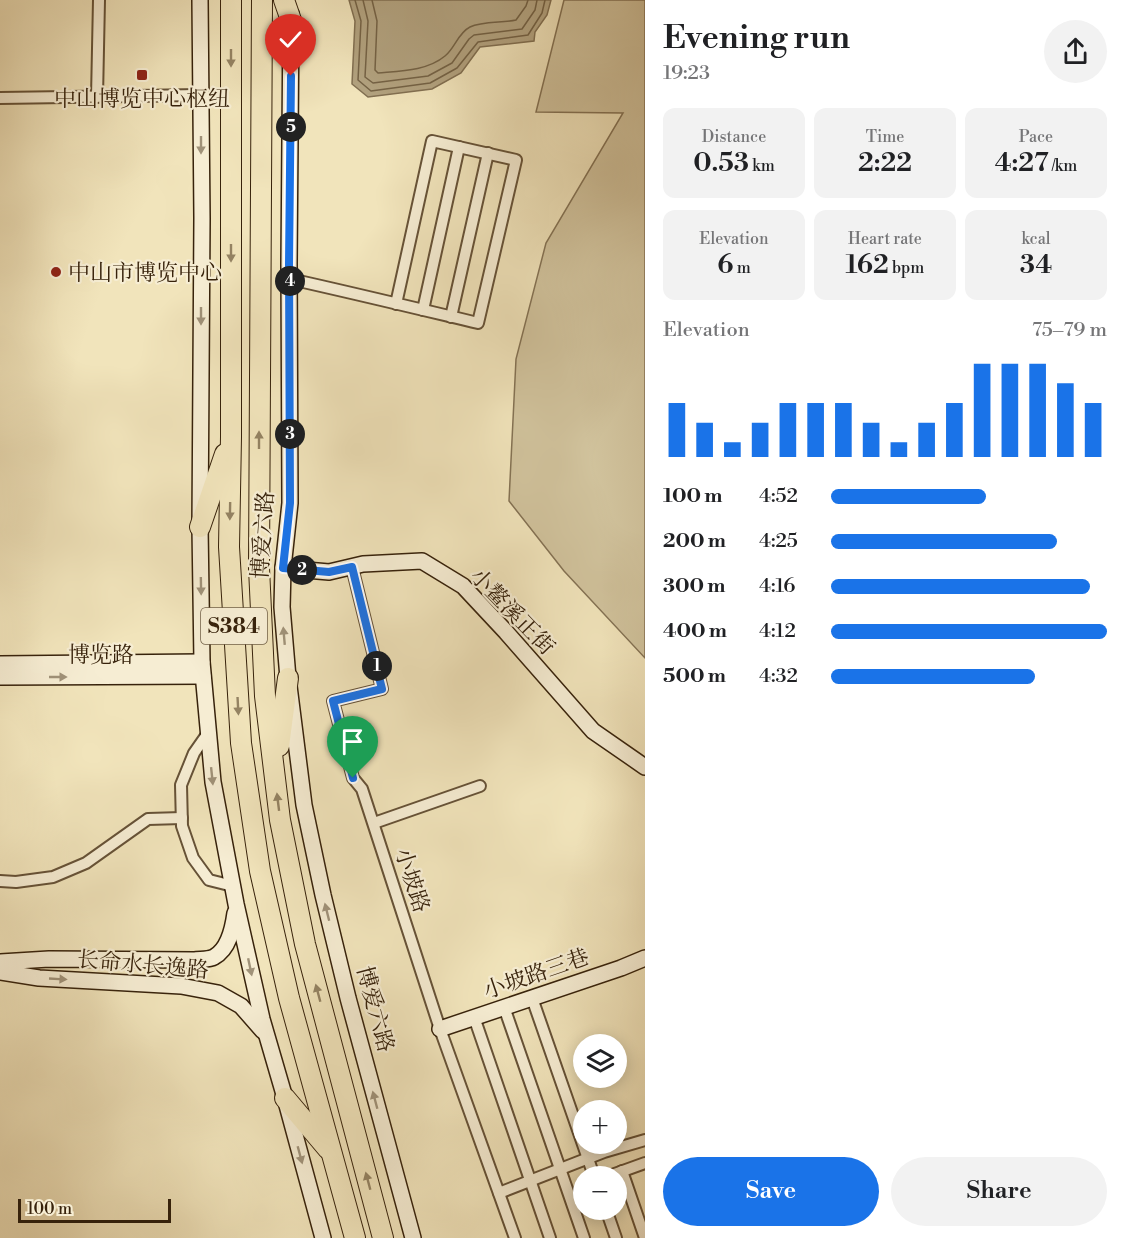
<!DOCTYPE html>
<meta charset="utf-8">
<style>
:root{--surface:#fff;--page:#f2f2f2;--text:#202124;--muted:#757577;--accent:#1a73e8}
body{margin:0;font-family:"Libre Bodoni","Noto Serif SC",serif;background:var(--page);color:var(--text);height:100vh;display:flex;flex-direction:column;font-size:22px;white-space:nowrap}
*{box-sizing:border-box;margin:0}
p{font-size:20px;color:var(--muted)}
.icon{flex:none;width:33px;height:33px;fill:none;stroke:currentColor;stroke-width:2;stroke-linecap:round;stroke-linejoin:round}
.map{position:relative;flex:1;overflow:hidden}
.sheet{display:flex;flex-direction:column;background:var(--surface);width:480px}
.sheet>*{flex:none}
.fabs{position:absolute;left:573px;top:1034px;display:grid;gap:12px}
.fabs a{display:grid;place-items:center;width:54px;height:54px;border-radius:50%;background:var(--surface);box-shadow:0 3px 15px #0003;font-size:30px}
.scale{position:absolute;left:18px;bottom:15px;width:153px;box-sizing:border-box;padding-left:6px;border:3px solid #37220b;border-top:0;font-size:16px;line-height:21px;white-space:nowrap;color:#37220b;-webkit-text-stroke:4px #f6edd3;paint-order:stroke}
.pin{position:absolute;display:grid;place-items:center;width:51px;height:51px;color:#fff;margin:-62px -26px;border-radius:50% 50% 50% 0;rotate:-45deg;box-shadow:0 0 6px #0007}
.pin .icon{rotate:45deg}
.km{position:absolute;width:30px;height:30px;margin:-15px;border-radius:50%;background:#222;color:#fff;font-size:16px;line-height:30px;text-align:center}
.round{display:grid;place-items:center;flex:none;width:63px;height:63px;border-radius:32px;background:var(--page)}
.summary{display:flex;align-items:center;justify-content:space-between;height:102px;padding:0 18px}
h1{font-size:33px;font-weight:600;line-height:45px}
.metrics{display:grid;grid-template-columns:repeat(3,1fr);gap:9px;height:102px;padding:6px 18px}
.metrics div{display:grid;align-content:center;border-radius:12px;background:var(--page);text-align:center}
.metrics b{font-size:26px;font-weight:600}
.metrics small{font-size:16px;font-weight:400}
.metrics p{font-size:16px}
.chart{height:168px;padding:12px 18px}
.chart p{display:flex;justify-content:space-between}
.chart svg{width:100%;height:108px;margin-top:6px;stroke:var(--accent);stroke-width:6}
.cta{display:flex;gap:12px;margin-top:auto;padding:12px 18px}
.cta a{flex:1;height:69px;border-radius:36px;background:var(--accent);color:#fff;font-size:24px;font-weight:600;line-height:69px;text-align:center}
.cta a+a{background:var(--page);color:var(--text)}
ul{padding:0 18px;list-style:none;font-size:20px}
li{display:grid;grid-template-columns:96px 72px 1fr;align-items:center;height:45px}
li i{height:15px;border-radius:8px;background:var(--accent)}
main{display:flex;flex:1;min-height:0}
.map>svg:first-child{display:block}
</style>
<main>
<div class="map">
<svg width="645" height="1238" viewBox="0 0 645 1238">
<rect width="100%" height="100%" fill="#f1e4bb"/>
<filter id="stains"><feTurbulence type="fractalNoise" baseFrequency=".00333" numOctaves="4"/><feColorMatrix values="0 0 0 0 .2 0 0 0 0 .09 0 0 0 0 .02 0 0 0 .5 -.17"/></filter>
<radialGradient id="worn" r=".72"><stop offset=".6" stop-color="#630" stop-opacity="0"/><stop offset="1" stop-color="#630" stop-opacity=".3"/></radialGradient>
<path fill="#d1c39d" stroke="#847254" stroke-width="1.5" d="M564 0H645V658L564 571 509 501 516 359 546 243 623 113 536 112Z"/>
<path fill="#b2a27f" stroke="#816f51" stroke-width="1.5" d="M349 0H551L547 15 535 32 534 41 480 47 461 73 432 89 368 97 352 84 355 21Z"/>
<g fill="none" stroke-linecap="round" stroke-linejoin="round">
<g stroke="#746245" stroke-width="1.5">
<path d="M355 0 361 21 358 80 371 91 430 83 457 68 478 42 528 35 542 13 545 0"/>
<path d="M363 0 368 21 365 77 373 83 428 76 452 63 469 39 474 35 522 29 535 10 537 0"/>
<path d="M372 0 377 21 375 70 378 73C400 71 427 71 445 56 455 48 458 33 470 27 482 21 503 23 516 20L526 6 528 0"/>
</g>
<defs>
<g id="street">
<path d="M97 97 99 0"/>
<path d="M0 98 201 95"/>
<path d="M290 279C353 293 415 308 478 323L516 160 432 141 396 304"/>
<path d="M423 310 459 147"/>
<path d="M451 317 488 153"/>
<path d="M352 567 382 689 333 701 353 778 362 789 440 1029 515 1238"/>
<path d="M208 733 194 753 181 785 182 826 193 858 209 880 233 886"/>
<path d="M374 823 480 786"/>
<path d="M0 881 16 882 53 877 86 863 148 819 182 818"/>
<path d="M532 998 594 1176"/>
<path d="M504 1007 584 1238"/>
<path d="M474 1017 550 1238"/>
<path d="M622 1171 645 1238"/>
<path d="M609 1176 645 1163"/>
<path d="M499 1193 604 1152 645 1140"/>
<path d="M606 1209 616 1238"/>
</g>
<g id="secondary">
<path d="M200 0 202 218 200 527 202 662 213 782 236 904 262 1019 285 1098 323 1238"/>
<path d="M291 14 289 264 290 503 283 568 282 607 288 678 304 805 323 895 348 998 413 1238"/>
<path d="M283 568 329 572 363 564 422 561 463 586 506 632 593 731 645 767"/>
<path d="M0 664 202 662"/>
<path d="M0 677 203 676"/>
<path d="M0 962 49 959 194 960C199 959 209 960 214 957 229 949 233 928 235 913"/>
<path d="M0 972 39 978 181 986 218 993 241 1006 263 1031"/>
<path d="M440 1029 621 968 645 958"/>
</g>
<g id="highway">
<path d="M231 0V437L229 547 241 743 260 871 289 998 355 1238"/>
<path d="M262 0 259 568 265 696 280 820 305 944 383 1238"/>
<path d="M284 0 292 23"/>
<path d="M200 527 225 454"/>
<path d="M279 746 288 678"/>
<path d="M285 1098 328 1149"/>
</g>
</defs>
<use href="#street" stroke="#665237" stroke-width="14"/>
<use href="#secondary" stroke="#37220b" stroke-width="18"/>
<use href="#highway" stroke="#37220b" stroke-width="22"/>
<use href="#street" stroke="#f6edd3" stroke-width="10"/>
<use href="#secondary" stroke="#f6edd3" stroke-width="15"/>
<use href="#highway" stroke="#f1e4bb" stroke-width="20"/>
</g>
<defs><path id="oneway-solid" d="M-6-.8H1V-3.2L6.5 0L1 3.2V.8H-6Z" transform="scale(1.5)"/></defs>
<g fill="#948363">
<use href="#oneway-solid" transform="translate(231 58) rotate(90)"/>
<use href="#oneway-solid" transform="translate(231 253) rotate(90)"/>
<use href="#oneway-solid" transform="translate(259 440) rotate(-90)"/>
<use href="#oneway-solid" transform="translate(230 511) rotate(91)"/>
<use href="#oneway-solid" transform="translate(238 706) rotate(87)"/>
<use href="#oneway-solid" transform="translate(278 802) rotate(-97)"/>
<use href="#oneway-solid" transform="translate(318 993) rotate(-105)"/>
<use href="#oneway-solid" transform="translate(368 1181) rotate(-105)"/>
</g>
<g fill="#a09279">
<use href="#oneway-solid" transform="translate(201 145) rotate(90)"/>
<use href="#oneway-solid" transform="translate(201 316) rotate(90)"/>
<use href="#oneway-solid" transform="translate(201 586) rotate(89)"/>
<use href="#oneway-solid" transform="translate(284 636) rotate(-95)"/>
<use href="#oneway-solid" transform="translate(58 677)"/>
<use href="#oneway-solid" transform="translate(212 776) rotate(84)"/>
<use href="#oneway-solid" transform="translate(327 912) rotate(-104)"/>
<use href="#oneway-solid" transform="translate(250 967) rotate(78)"/>
<use href="#oneway-solid" transform="translate(58 979) rotate(3)"/>
<use href="#oneway-solid" transform="translate(375 1100) rotate(-105)"/>
<use href="#oneway-solid" transform="translate(300 1155) rotate(75)"/>
</g>
<g fill="none" stroke-linecap="round" stroke-linejoin="round">
<defs>
<path id="route" d="M291 76 289 264 290 503 283 568 329 572 352 567 382 689 333 701 353 778"/>
</defs>
<use href="#route" stroke="#fff" stroke-width="12"/>
<use href="#route" stroke="#1a73e8" stroke-width="8"/>
</g>
<g fill="#8f2418" stroke="#f6edd3" stroke-width="2">
<rect x="136" y="69" width="12" height="12" rx="3"/>
<circle cx="56" cy="272" r="6"/>
</g>
<g text-anchor="middle" stroke-width="4.5" stroke-linejoin="round" paint-order="stroke">
<rect fill="#f6edd3" stroke="#705f47" stroke-width="1.5" x="201" y="608" width="66" height="36" rx="4.5"/>
<g font-size="21" font-weight="bold" fill="#37220b">
<text x="234" y="633">S384</text>
</g>
<g font-size="22" fill="#37220b" stroke="#f6edd3">
<text x="142" y="106">中山博览中心枢纽</text>
<text x="68" y="280" text-anchor="start">中山市博览中心</text>
</g>
<g font-size="22" fill="#37220b" stroke="#f6edd3">
<text transform="translate(262 535) rotate(-86)" y="8">博爱六路</text>
<text transform="translate(513 611) rotate(46)" y="8">小鳌溪正街</text>
<text x="101" y="662">博览路</text>
<text transform="translate(413 880) rotate(72)" y="8">小坡路</text>
<text transform="translate(143 964) rotate(5)" y="8">长命水长逸路</text>
<text transform="translate(536 973) rotate(-19)" y="8">小坡路三巷</text>
<text transform="translate(376 1009) rotate(75)" y="8">博爱六路</text>
</g>
</g>
<rect width="100%" height="100%" filter="url(#stains)"/>
<rect width="100%" height="100%" fill="url(#worn)"/>
</svg>
<div class="fabs">
<a><svg class="icon" aria-label="layers" viewBox="0 0 24 24"><path d="M12 4l9 5-9 5-9-5zM3 14l9 5 9-5"/></svg></a>
<a>+</a>
<a>−</a>
</div>
<div class="scale">100 m</div>
<div class="pin" style="left:353px;top:778px;background:#1e9e55"><svg class="icon" aria-label="arrive" viewBox="0 0 24 24"><path d="M6 21V4h12l-3 4 3 4H6"/></svg></div>
<div class="pin" style="left:291px;top:76px;background:#d93025"><svg class="icon" aria-label="check" viewBox="0 0 24 24"><path d="M5 12l5 5 9-10"/></svg></div>
<b class="km" style="left:377px;top:666px">1</b>
<b class="km" style="left:302px;top:570px">2</b>
<b class="km" style="left:290px;top:434px">3</b>
<b class="km" style="left:290px;top:281px">4</b>
<b class="km" style="left:291px;top:127px">5</b>
</div>
<section class="sheet">
<div class="summary"><div><h1>Evening run</h1><p>19:23</p></div><a class="round"><svg class="icon" aria-label="share" viewBox="0 0 24 24"><path d="M12 15V3M7 8l5-5 5 5M5 13v7h14v-7"/></svg></a></div>
<div class="metrics">
<div><p>Distance</p><b>0.53<small> km</small></b></div>
<div><p>Time</p><b>2:22</b></div>
<div><p>Pace</p><b>4:27<small> /km</small></b></div>
</div>
<div class="metrics">
<div><p>Elevation</p><b>6<small> m</small></b></div>
<div><p>Heart rate</p><b>162<small> bpm</small></b></div>
<div><p>kcal</p><b>34</b></div>
</div>
<div class="chart"><p><span>Elevation</span>75–79 m</p>
<svg viewBox="0 0 160 44" preserveAspectRatio="none"><path d="M5 44V22M15 44V30M25 44V38M35 44V30M45 44V22M55 44V22M65 44V22M75 44V30M85 44V38M95 44V30M105 44V22M115 44V6M125 44V6M135 44V6M145 44V14M155 44V22"/></svg>
</div>
<ul>
<li><b>100 m</b>4:52<i style="width:56%"></i></li>
<li><b>200 m</b>4:25<i style="width:82%"></i></li>
<li><b>300 m</b>4:16<i style="width:94%"></i></li>
<li><b>400 m</b>4:12<i style="width:100%"></i></li>
<li><b>500 m</b>4:32<i style="width:74%"></i></li>
</ul>
<div class="cta"><a>Save</a><a>Share</a></div>
</section>
</main>
